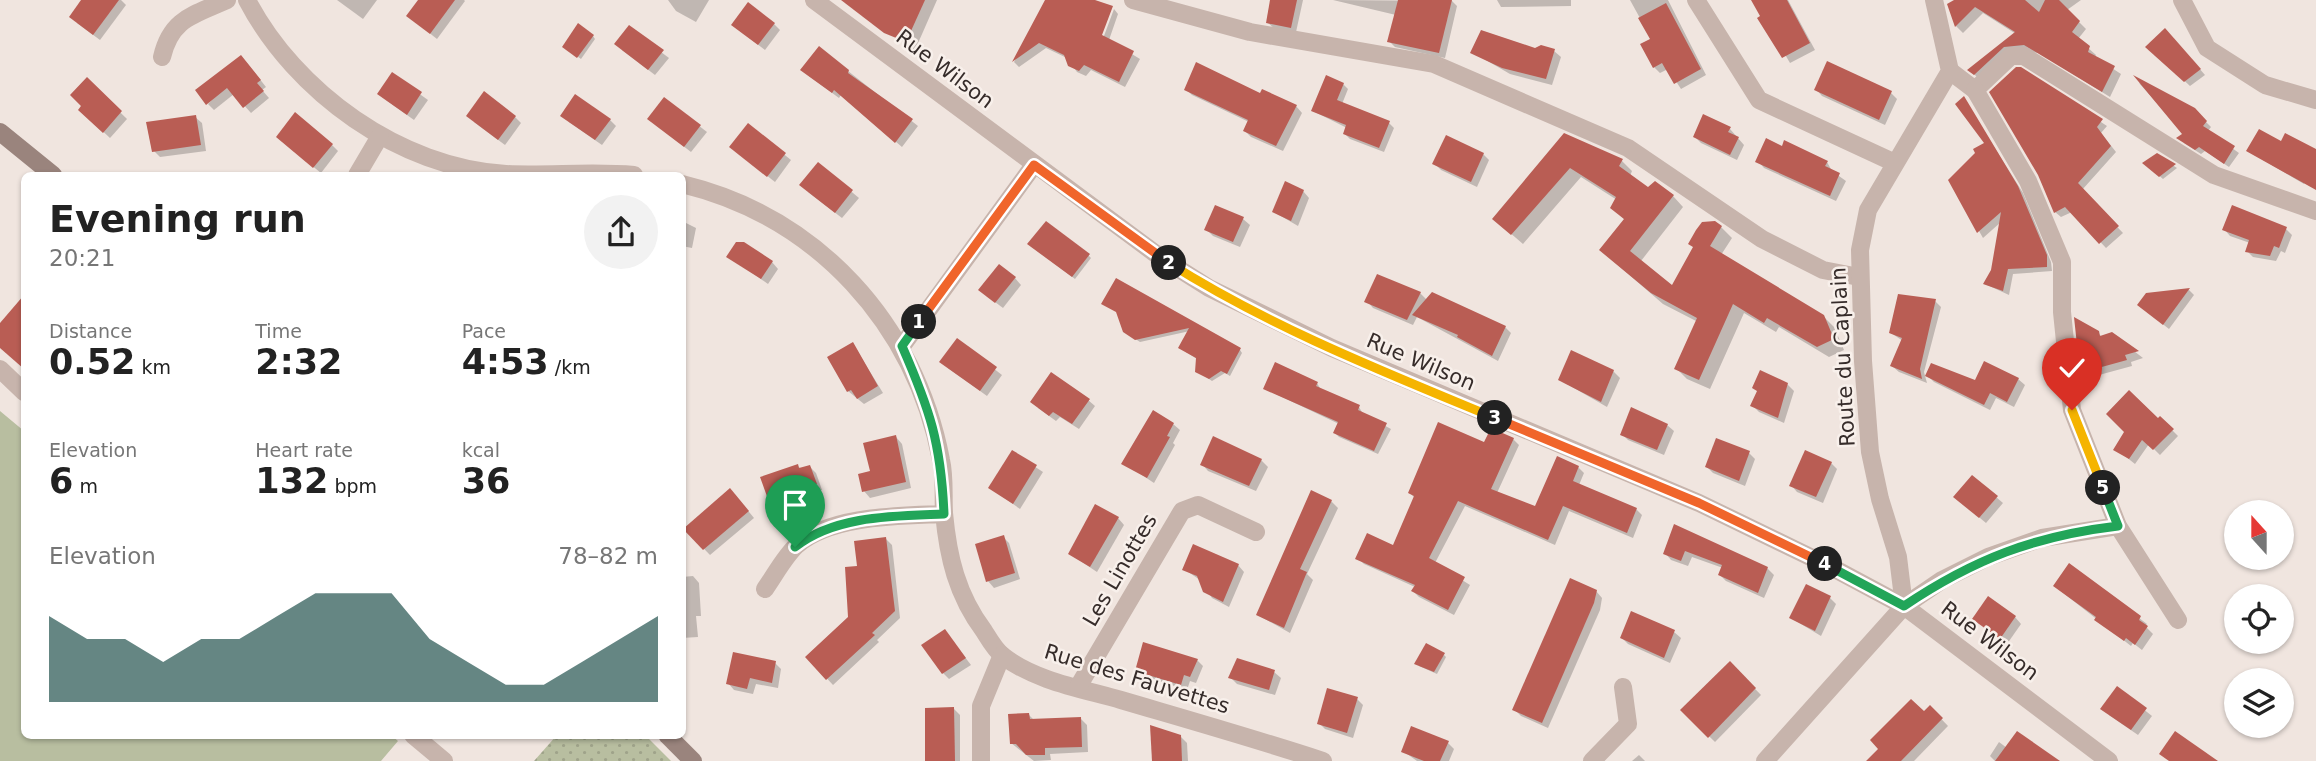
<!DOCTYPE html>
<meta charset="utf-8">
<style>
:root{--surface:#fff;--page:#f2f2f2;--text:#222;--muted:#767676;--accent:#24534f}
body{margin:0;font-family:"DejaVu Sans",sans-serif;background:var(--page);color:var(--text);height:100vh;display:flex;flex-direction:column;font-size:26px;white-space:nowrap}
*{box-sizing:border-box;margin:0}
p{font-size:23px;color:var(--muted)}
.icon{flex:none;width:38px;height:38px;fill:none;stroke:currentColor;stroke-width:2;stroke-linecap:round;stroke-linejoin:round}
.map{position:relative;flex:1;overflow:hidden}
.side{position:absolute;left:21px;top:172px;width:665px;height:567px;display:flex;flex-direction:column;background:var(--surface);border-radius:10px;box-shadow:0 2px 5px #0004}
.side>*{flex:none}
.needle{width:46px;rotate:339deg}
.controls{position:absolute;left:2224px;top:500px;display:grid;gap:14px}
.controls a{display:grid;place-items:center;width:70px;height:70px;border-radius:50%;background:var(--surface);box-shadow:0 2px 5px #0004;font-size:35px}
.pin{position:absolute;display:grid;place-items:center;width:60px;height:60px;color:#fff;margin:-72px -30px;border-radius:50% 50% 50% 0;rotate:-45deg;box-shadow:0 0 7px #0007}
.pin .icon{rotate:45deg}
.km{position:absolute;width:35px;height:35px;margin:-18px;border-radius:50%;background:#222;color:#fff;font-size:19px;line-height:35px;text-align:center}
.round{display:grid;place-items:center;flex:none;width:74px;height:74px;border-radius:37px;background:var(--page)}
.overview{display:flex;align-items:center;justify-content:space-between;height:119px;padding:0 28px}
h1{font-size:38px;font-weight:600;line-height:52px}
.figures{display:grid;grid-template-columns:repeat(3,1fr);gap:10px;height:119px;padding:7px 28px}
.figures div{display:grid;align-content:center}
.figures b{font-size:35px;font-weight:600}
.figures small{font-size:19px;font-weight:400}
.figures p{font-size:19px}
.chart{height:196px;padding:14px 28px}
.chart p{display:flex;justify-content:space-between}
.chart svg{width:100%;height:126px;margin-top:7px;fill:var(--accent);opacity:.7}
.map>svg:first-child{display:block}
</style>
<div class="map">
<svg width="2316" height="761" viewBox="0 0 2316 761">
<defs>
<pattern id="grass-dots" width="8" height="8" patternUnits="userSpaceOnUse" patternTransform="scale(1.75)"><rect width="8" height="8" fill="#b8bea0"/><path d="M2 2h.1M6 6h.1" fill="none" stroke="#9fa38a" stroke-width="1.8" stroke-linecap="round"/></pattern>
</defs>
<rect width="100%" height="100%" fill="#f0e5df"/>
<path fill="url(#grass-dots)" d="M557 735H645L671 761H534Z"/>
<path fill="#b8bea0" d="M0 411 24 431V735H391L398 741 381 761H0Z"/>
<g fill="#0003">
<path d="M84 0H121L126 5 100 40 77 23Z"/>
<path d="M337 0H377L363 19Z"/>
<path d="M420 0H464L465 1 437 39 408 16Z"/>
<path d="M668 0H709L696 22 676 11Z"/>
<path d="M842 0H937L915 50Z"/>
<path d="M1047 0H1090L1112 7 1098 43 1101 44 1114 9 1118 14 1109 40 1140 59 1125 87 1091 70 1086 76 1077 72 1067 58 1046 48 1019 67 1014 62Z"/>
<path d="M1272 0H1303L1296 32 1274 28 1268 23Z"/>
<path d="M1333 0 1452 1 1457 6 1445 58 1395 47 1389 41 1396 15Z"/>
<path d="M1497 0H1571V6L1501 7Z"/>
<path d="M1630 0H1668L1706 75 1681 89 1668 69 1660 73 1654 67 1652 40Z"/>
<path d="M1753 0H1788L1815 50 1790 63Z"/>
<path d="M1958 0H2081L2067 10 2086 29 2078 39 2096 55 2095 57 2121 74 2110 97 2039 53 2019 51 1977 77 1970 70 2016 34 1983 13 1963 33 1956 26 1949 5Z"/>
<path d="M774 24 780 30 765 50 740 31Z"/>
<path d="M629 28 669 58 655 75 622 50Z"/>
<path d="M2170 35 2205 75 2190 86 2148 47Z"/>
<path d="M593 36 595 39 581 59 567 49Z"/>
<path d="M1535 50 1554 51 1561 57 1552 85 1510 74 1472 52Z"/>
<path d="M247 63 266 87 262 90 269 98 251 113 234 94 214 110 208 104Z"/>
<path d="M2020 69 2107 126 2101 133 2116 152 2082 190 2123 233 2106 248 2072 212 2061 217 2055 212Z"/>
<path d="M848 71 918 126 902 147 841 95 839 98 809 76Z"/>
<path d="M393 75 428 100 414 120 386 100Z"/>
<path d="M87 80 127 119 110 138 80 110Z"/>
<path d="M2139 83 2194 110 2211 127 2208 131 2239 153 2229 167 2205 151 2201 154 2184 143 2185 134Z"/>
<path d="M1343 84 1348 89 1342 104 1389 123 1394 128 1384 152 1350 139 1345 134 1347 128 1313 111Z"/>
<path d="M1186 89 1261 95 1296 106 1302 113 1283 151 1251 137 1245 131 1249 122 1192 95Z"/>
<path d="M1816 89 1891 93 1897 99 1885 125 1822 96Z"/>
<path d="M664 99 707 132 691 152 656 125Z"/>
<path d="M1964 99 2023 193 2051 262 2052 271 2013 274 2009 295 1985 284 1992 271 2001 222 1983 238 1950 180 1986 143Z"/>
<path d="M195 117 202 123 206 151 160 157 154 151Z"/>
<path d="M515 117 521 123 505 145 474 122Z"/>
<path d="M610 120 616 126 602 145 569 122Z"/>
<path d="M748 125 791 160 775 182 738 153Z"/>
<path d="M1730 129 1744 145 1737 160 1701 143 1695 137Z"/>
<path d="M1564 135 1622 161 1632 171 1630 176 1649 189 1673 196 1683 207 1641 261 1673 288 1721 227 1732 238 1721 255 1823 316 1834 327 1844 350 1829 357 1779 327 1776 332 1744 313 1710 389 1687 379 1676 368 1698 322 1663 304 1612 260 1625 220 1612 207 1617 200 1581 177 1523 244 1494 219Z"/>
<path d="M284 143 332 145 338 151 321 173Z"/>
<path d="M2281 144 2316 160 2304 184 2248 151Z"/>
<path d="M1483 154 1489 160 1477 187 1441 170 1434 163Z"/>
<path d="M2157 155 2177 168 2163 179 2145 164Z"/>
<path d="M1758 161 1827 162 1832 171 1846 181 1836 201 1764 168Z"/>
<path d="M818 164 859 198 842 218 808 192Z"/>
<path d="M1303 191 1309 198 1298 226 1274 212Z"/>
<path d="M1216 207 1243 219 1250 225 1240 247 1213 236 1206 229Z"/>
<path d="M682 221 696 228 692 248 682 246Z"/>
<path d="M2224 229H2286L2292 235 2285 253 2281 251 2276 261 2253 257 2247 251 2250 243 2230 236Z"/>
<path d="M1032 247 1088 255 1091 258 1075 279Z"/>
<path d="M729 257 772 262 778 269 768 284Z"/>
<path d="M1015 278 1021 285 1003 308 987 296Z"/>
<path d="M1117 280 1240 350 1242 353 1230 376 1225 373 1212 381 1197 371V359L1180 348 1190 331 1140 342 1128 334Z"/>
<path d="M2189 290 2194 295 2169 329 2145 310 2147 294Z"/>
<path d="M1420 293 1427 300 1505 327 1511 333 1498 361 1417 317 1413 325 1373 308 1367 301Z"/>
<path d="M24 297V368L0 347V326Z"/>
<path d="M1935 301 1941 307 1924 372 1927 383 1899 372 1892 366 1903 341 1891 333Z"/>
<path d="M2097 332 2102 337 2112 334 2143 358 2131 362 2132 366 2088 378 2081 372Z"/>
<path d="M957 340 1002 375 987 396 948 368Z"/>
<path d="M853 344 883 393 864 404 848 391Z"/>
<path d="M1613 371 1620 378 1607 407 1560 380Z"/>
<path d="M1927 375 1976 383 2018 379 2025 385 2014 407 1996 398 1990 410 1934 382Z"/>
<path d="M1317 383 1321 390 1359 407 1363 414 1391 429 1378 454 1339 437 1335 433 1339 424 1265 389Z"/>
<path d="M1787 384 1794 391 1784 423 1759 412 1753 406Z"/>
<path d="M1088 400 1095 406 1079 429 1060 417 1056 421 1038 408Z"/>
<path d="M2160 418 2178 436 2160 455 2149 444 2135 464 2116 449Z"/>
<path d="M1173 424 1180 430 1173 443 1175 445 1154 483 1124 463Z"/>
<path d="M1667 425 1674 431 1664 455 1628 440 1622 434Z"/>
<path d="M896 437 902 444 911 488 870 498 864 491 872 472Z"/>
<path d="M1513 439 1519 445 1497 493 1536 509 1578 467 1584 473 1579 485 1636 509 1642 515 1633 538 1569 511 1555 545 1465 506 1435 563 1470 585 1454 615 1419 597 1413 591 1415 587 1364 564 1358 558 1394 547 1415 498 1410 493 1485 444Z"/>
<path d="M1012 452 1043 472 1020 509 990 488Z"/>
<path d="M1749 453 1755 459 1745 486 1713 473 1707 467Z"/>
<path d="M1261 460 1268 467 1256 491 1208 471 1202 464Z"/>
<path d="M1831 463 1837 469 1823 503 1797 492 1791 485Z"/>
<path d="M798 466 801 469 810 467 816 473 822 490 777 507 771 501Z"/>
<path d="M736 496 754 518 710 555 685 529Z"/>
<path d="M1996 497 2003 503 1986 523 1962 503Z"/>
<path d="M1331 501 1338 508 1307 574 1313 580 1290 633 1258 615Z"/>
<path d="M1118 518 1124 525 1097 572 1070 554Z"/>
<path d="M1675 526 1767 568 1774 575 1764 598 1726 581 1720 575 1723 568 1692 557 1688 566 1671 560 1665 553Z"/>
<path d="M1003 537 1009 543 1020 579 994 588 988 581Z"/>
<path d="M886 539 892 545 900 618 877 640 879 642 833 685 807 657 849 617 859 568Z"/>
<path d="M1238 565 1244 572 1229 607 1212 598 1200 580 1184 569Z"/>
<path d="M2069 565 2147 624 2145 626 2153 634 2142 650 2133 643 2131 646 2062 592Z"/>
<path d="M693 576 699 583 701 616H696L698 637 682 638V577Z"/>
<path d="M1596 591 1602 598 1600 610 1548 728 1521 716 1514 709Z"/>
<path d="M1830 598 1836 604 1821 636 1791 618Z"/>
<path d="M1632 613 1674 632 1681 638 1670 663 1628 644 1622 638Z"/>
<path d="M2015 617 2021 624 2007 644 1974 619Z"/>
<path d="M945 631 971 665 949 679 943 673Z"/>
<path d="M1444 655 1446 657 1437 674 1419 666Z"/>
<path d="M1197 660 1203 666 1196 683 1190 681 1187 690 1143 676 1137 670Z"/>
<path d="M775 663 781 669 778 688 756 684 753 694 734 690 728 683Z"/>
<path d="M1730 663 1761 695 1715 742 1682 710Z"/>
<path d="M1274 672 1281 678 1275 695 1237 684 1230 677Z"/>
<path d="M2117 688 2152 716 2138 735 2109 715Z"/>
<path d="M1357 699 1363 705 1353 738 1325 729 1319 723Z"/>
<path d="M1930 707 1948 726 1914 761H1868Z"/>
<path d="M953 708 960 715V761H927Z"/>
<path d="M1029 715 1034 720 1080 718 1087 725 1088 752 1050 754 1051 760 1034 761 1011 743Z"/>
<path d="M1180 736 1187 743 1188 761H1153Z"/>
<path d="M1999 742 2007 748 2057 761H1995L1990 756Z"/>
<path d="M1448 743 1454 749 1449 761H1417L1403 751Z"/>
<path d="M1639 755 1645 761H1632Z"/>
</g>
<g fill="#b95d54">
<path d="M81 0H119L93 35 69 17Z"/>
<path d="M418 0H455L430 34 406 16Z"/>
<path d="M841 0H925L906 42 884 33Z"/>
<path d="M1045 0H1095L1113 6 1102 35 1134 51 1119 82 1084 65 1079 71 1068 66 1064 55 1039 43 1012 62Z"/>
<path d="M1270 0H1297L1291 28 1266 23Z"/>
<path d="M1398 0H1452L1439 53 1387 42Z"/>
<path d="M1751 0H1787L1810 43 1782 58 1757 18 1760 16Z"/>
<path d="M1954 0H2025L2039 12 2045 0H2059L2080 21 2072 32 2090 46 2088 52 2115 66 2102 92 2024 45 2004 47 1974 75 1967 70 2015 32 1975 7 1955 27 1947 4Z"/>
<path d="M748 2 775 23 758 45 731 25Z"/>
<path d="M1666 3 1701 69 1674 84 1662 63 1653 68 1640 44 1650 39 1638 18Z"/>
<path d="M578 23 594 35 577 58 562 47Z"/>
<path d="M629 25 664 50 648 70 614 44Z"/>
<path d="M2165 28 2201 69 2184 82 2145 47Z"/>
<path d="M1481 30 1535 48 1541 45 1555 49 1546 79 1502 68 1470 53Z"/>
<path d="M819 46 849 70 848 73 913 119 895 143 834 90 832 93 800 70Z"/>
<path d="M241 55 261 80 257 83 264 91 243 108 227 88 206 105 195 90Z"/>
<path d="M1827 61 1892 91 1879 120 1814 90Z"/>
<path d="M1196 62 1260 93 1262 89 1297 105 1276 146 1243 131 1248 120 1184 90Z"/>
<path d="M2016 67H2021L2103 119 2097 127 2111 146 2078 183 2119 226 2099 244 2065 207 2054 213 2038 175 1989 92Z"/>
<path d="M392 72 422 92 407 115 377 94Z"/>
<path d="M1326 75 1344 83 1337 100 1390 121 1379 148 1343 134 1346 125 1311 111Z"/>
<path d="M2133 75 2195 108 2207 121 2203 126 2235 146 2224 164 2199 147 2195 150 2176 138 2182 134Z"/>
<path d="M87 77 122 111 103 133 78 110 81 106 70 95Z"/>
<path d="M484 91 516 116 498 140 466 116Z"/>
<path d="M575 94 611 119 595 140 560 116Z"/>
<path d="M1964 96 2018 186 2047 255V267L2008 269 2003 291 1983 284 1991 270 2001 212 1977 233 1948 180 1975 153 1973 149 1984 143 1955 104Z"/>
<path d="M664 97 701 125 684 147 647 119Z"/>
<path d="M295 112 333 144 313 168 276 137Z"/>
<path d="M1703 114 1731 127 1728 132 1739 137 1730 155 1693 137Z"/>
<path d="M196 115 201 145 152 152 146 122Z"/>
<path d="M748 123 786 153 767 177 729 147Z"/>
<path d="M2259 129 2281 141 2285 133 2316 149V190L2246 151Z"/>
<path d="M1564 133 1623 159 1619 166 1648 187 1655 181 1674 195 1630 251 1672 285 1693 247 1688 244 1696 230 1702 222 1715 221 1722 226 1710 246 1824 315 1834 339 1817 347 1767 318 1764 323 1733 304 1699 380 1674 369 1697 318 1651 293 1599 250 1624 219 1610 208 1616 197 1570 168 1511 235 1492 219Z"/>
<path d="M1446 135 1484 153 1471 182 1432 164Z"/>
<path d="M1766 138 1782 146 1784 140 1828 161 1825 166 1840 173 1830 196 1755 162Z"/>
<path d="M2157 153 2176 164 2159 177 2142 163Z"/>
<path d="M818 162 853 190 835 213 799 185Z"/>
<path d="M1285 181 1304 190 1291 221 1272 212Z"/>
<path d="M1215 205 1244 217 1233 242 1204 230Z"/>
<path d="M2232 205 2287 227 2279 248 2274 246 2270 256 2245 252 2249 240 2222 230Z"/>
<path d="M1046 221 1090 254 1072 277 1027 244Z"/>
<path d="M736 242H744L773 261 761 279 726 257Z"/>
<path d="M999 264 1016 277 995 303 978 290Z"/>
<path d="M1377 274 1421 292 1407 320 1364 302Z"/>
<path d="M1116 278 1241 348 1227 374 1221 371 1209 379 1195 372 1196 358 1178 348 1189 328 1135 340 1123 332 1116 312 1101 304Z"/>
<path d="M2190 288 2163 325 2137 305 2146 293Z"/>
<path d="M1432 292 1506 326 1492 356 1457 337 1458 335 1412 315Z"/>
<path d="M1898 294 1936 299 1920 369 1922 379 1890 366 1902 338 1889 333Z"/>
<path d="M24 295V369L0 348V323Z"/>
<path d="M2074 317 2099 331 2100 336 2112 332 2139 351 2125 355 2127 360 2080 373Z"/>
<path d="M957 338 997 367 980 391 939 362Z"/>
<path d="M853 342 878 386 857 399 851 390 847 392 827 357Z"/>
<path d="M1571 350 1614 370 1601 402 1558 380Z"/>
<path d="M1984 361 2019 378 2007 402 1990 393 1984 405 1925 376 1931 363 1975 380Z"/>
<path d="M1275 362 1318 382 1316 386 1360 405 1358 410 1387 423 1374 451 1333 433 1338 422 1263 389Z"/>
<path d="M1760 370 1788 383 1778 418 1750 406 1757 391 1752 388Z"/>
<path d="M1051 372 1090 399 1072 424 1053 412 1049 416 1030 402Z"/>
<path d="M2129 390 2158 418 2160 416 2174 429 2153 450 2142 440 2129 459 2113 450 2124 432 2106 414Z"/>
<path d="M1631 407 1668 424 1657 450 1620 435Z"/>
<path d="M1153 410 1174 423 1167 436 1170 437 1147 478 1121 464Z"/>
<path d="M1438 422 1484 442 1491 428 1514 438 1491 489 1535 506 1557 456 1579 466 1573 481 1637 508 1627 533 1563 506 1548 540 1458 501 1429 558 1465 577 1448 610 1411 591 1415 585 1355 559 1367 533 1393 545 1414 496 1408 493Z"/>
<path d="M896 435 906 482 862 492 858 474 870 471 863 443Z"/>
<path d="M1213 436 1262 459 1249 486 1200 465Z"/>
<path d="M1716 438 1750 451 1739 481 1705 467Z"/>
<path d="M1012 450 1037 465 1013 504 988 488Z"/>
<path d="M1805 450 1832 462 1816 497 1789 486Z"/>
<path d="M798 464 799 468 810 465 817 484 769 502 760 477Z"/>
<path d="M1972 475 1998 496 1979 518 1953 497Z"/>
<path d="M730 488 749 511 703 550 683 529Z"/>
<path d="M1311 490 1332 500 1300 569 1307 572 1284 628 1256 615Z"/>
<path d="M1095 504 1119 517 1090 567 1068 554Z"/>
<path d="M1674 524 1768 567 1758 593 1718 575 1722 565 1685 551 1681 561 1663 554Z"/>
<path d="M1004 535 1015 573 986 582 975 544Z"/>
<path d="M886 537 895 611 872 633 875 635 826 680 805 657 848 617 845 567 857 566 854 541Z"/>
<path d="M1193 544 1239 564 1223 602 1203 592 1197 576 1182 570Z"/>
<path d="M2069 563 2141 616 2139 620 2148 626 2135 645 2126 638 2124 641 2094 620 2096 617 2053 586Z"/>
<path d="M1570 578 1597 590 1594 603 1542 723 1512 710Z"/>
<path d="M1806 584 1831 596 1815 631 1789 618Z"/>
<path d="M1988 596 2016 616 2000 639 1972 619Z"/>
<path d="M1631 611 1675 630 1664 658 1620 638Z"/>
<path d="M945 629 966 658 942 674 921 645Z"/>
<path d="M1143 642 1198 659 1190 677 1184 675 1181 685 1135 671Z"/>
<path d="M1426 643 1445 653 1434 672 1414 664Z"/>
<path d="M733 652 776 661 772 683 750 678 747 689 726 684Z"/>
<path d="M1237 658 1275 670 1269 690 1228 678Z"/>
<path d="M1730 661 1756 688 1708 738 1680 710Z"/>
<path d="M2117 686 2147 708 2131 730 2100 709Z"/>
<path d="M1327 688 1358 697 1347 733 1317 724Z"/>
<path d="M1911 699 1924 711 1930 705 1943 718 1901 761H1866L1878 749 1870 740Z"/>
<path d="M954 707 955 761H925V708Z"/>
<path d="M1029 713 1030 719 1081 717 1082 747 1045 748V755H1026L1016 744H1010L1008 714Z"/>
<path d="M1150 725 1181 735 1182 761H1152Z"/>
<path d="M1411 726 1449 741 1440 761H1424L1401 752Z"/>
<path d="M2017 731 2060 761H1995Z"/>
<path d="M2175 731 2218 761H2169L2159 754Z"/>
</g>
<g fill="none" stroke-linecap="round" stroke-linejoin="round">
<g stroke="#c7b4ac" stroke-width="18">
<path d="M247 0C295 92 400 168 506 174 549 176 592 171 634 175"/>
<path d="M814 0 1160 257 1209 288 1332 348 1699 503 1833 568 1904 606 2109 761"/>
<path d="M1133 0 1250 32 1434 64 1628 148 1762 239 1823 270 1859 277"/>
<path d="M1696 0 1759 100 1895 163"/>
<path d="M2182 0 2207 48 2265 85 2316 100"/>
<path d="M162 57C171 18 194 15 227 0"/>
<path d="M1950 71 1975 90 2011 56H2024L2214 175 2316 211"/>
<path d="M1975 90 2028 181 2062 262V312L2072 410 2118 526 2178 620"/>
<path d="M357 175 380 136"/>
<path d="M682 184C818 217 915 324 941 460 945 477 943 495 944 513 948 557 957 595 984 631 989 639 995 650 1003 656 1035 681 1083 689 1121 700 1189 720 1256 739 1323 761"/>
<path d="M902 346 1034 165"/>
<path d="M0 369 24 392"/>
<path d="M765 589C775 575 784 557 797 545 831 515 901 516 944 514"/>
<path d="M1904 606 1898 557 1880 499 1870 452 1863 361 1860 250 1868 210 1950 71 1934 0"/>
<path d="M1078 687 1182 511 1198 505 1256 532"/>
<path d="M413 735 444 761"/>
<path d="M981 761V706L1002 655"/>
<path d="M1592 761 1628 724 1623 687"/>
<path d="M1765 761 1904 606 1942 580 1988 557 2042 538 2118 526"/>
</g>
<g stroke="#9a847d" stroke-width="18">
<path d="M0 132 53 175"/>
<path d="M667 735 693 761"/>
</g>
</g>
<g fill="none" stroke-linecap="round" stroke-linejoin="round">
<defs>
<path id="split-1" d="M795 547C835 515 896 516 944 514 941 443 930 410 902 346L919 322"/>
<path id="split-2" d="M919 322 1034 165 1169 263"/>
<path id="split-3" d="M1169 263C1270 327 1384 372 1495 418"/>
<path id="split-4" d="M1495 418 1699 503 1825 564"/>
<path id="split-5" d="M1825 564 1904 606C1974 559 2034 536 2118 526L2103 488"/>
<path id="split-6" d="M2072 410 2103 488"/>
</defs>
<use href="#split-1" stroke="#fff" stroke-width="14"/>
<use href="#split-2" stroke="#fff" stroke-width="14"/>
<use href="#split-3" stroke="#fff" stroke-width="14"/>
<use href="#split-4" stroke="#fff" stroke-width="14"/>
<use href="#split-5" stroke="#fff" stroke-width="14"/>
<use href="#split-6" stroke="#fff" stroke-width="14"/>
<use href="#split-1" stroke="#22a559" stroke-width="9"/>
<use href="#split-2" stroke="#f0652b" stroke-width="9"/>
<use href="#split-3" stroke="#f5b400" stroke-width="9"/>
<use href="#split-4" stroke="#f0652b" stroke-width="9"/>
<use href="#split-5" stroke="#22a559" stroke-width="9"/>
<use href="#split-6" stroke="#f5b400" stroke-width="9"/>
</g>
<g text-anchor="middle" stroke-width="5" stroke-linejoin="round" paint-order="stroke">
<g font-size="21" fill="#362c2a" stroke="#f8f0eb">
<text transform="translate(945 69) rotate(37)" y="7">Rue Wilson</text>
<text transform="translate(1843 357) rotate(-93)" y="7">Route du Caplain</text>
<text transform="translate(1421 362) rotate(23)" y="7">Rue Wilson</text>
<text transform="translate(1120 570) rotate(-60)" y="7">Les Linottes</text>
<text transform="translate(1990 641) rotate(37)" y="7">Rue Wilson</text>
<text transform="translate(1137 679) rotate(17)" y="7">Rue des Fauvettes</text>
</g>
</g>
</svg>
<div class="controls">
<a><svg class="needle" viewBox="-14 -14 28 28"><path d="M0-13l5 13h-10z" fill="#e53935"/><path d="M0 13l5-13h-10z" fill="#767676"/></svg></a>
<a><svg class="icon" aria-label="locate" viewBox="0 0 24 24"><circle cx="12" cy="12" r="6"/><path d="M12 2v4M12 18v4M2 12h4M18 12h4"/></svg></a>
<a><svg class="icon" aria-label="layers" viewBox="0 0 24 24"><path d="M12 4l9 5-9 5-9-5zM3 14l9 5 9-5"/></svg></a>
</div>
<div class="pin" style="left:795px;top:547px;background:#1e9e55"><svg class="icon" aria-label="arrive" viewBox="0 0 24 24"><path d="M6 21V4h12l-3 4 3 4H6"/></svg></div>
<div class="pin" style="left:2072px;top:410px;background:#d93025"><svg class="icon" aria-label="check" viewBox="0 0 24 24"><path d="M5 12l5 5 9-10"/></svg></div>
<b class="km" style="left:919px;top:322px">1</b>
<b class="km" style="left:1169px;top:263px">2</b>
<b class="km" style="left:1495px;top:418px">3</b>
<b class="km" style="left:1825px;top:564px">4</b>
<b class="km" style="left:2103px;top:488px">5</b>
<section class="side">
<div class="overview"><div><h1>Evening run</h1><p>20:21</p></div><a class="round"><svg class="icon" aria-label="share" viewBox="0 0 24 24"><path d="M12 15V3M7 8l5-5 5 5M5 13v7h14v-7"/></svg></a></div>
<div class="figures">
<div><p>Distance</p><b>0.52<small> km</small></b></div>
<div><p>Time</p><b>2:32</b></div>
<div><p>Pace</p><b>4:53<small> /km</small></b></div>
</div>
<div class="figures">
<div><p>Elevation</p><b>6<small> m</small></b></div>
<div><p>Heart rate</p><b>132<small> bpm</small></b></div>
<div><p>kcal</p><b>36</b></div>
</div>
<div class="chart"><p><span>Elevation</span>78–82 m</p>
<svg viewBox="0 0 160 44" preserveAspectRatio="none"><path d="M0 44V14L10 22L20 22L30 30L40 22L50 22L60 14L70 6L80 6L90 6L100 22L110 30L120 38L130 38L140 30L150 22L160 14V44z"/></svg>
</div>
</section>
</div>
